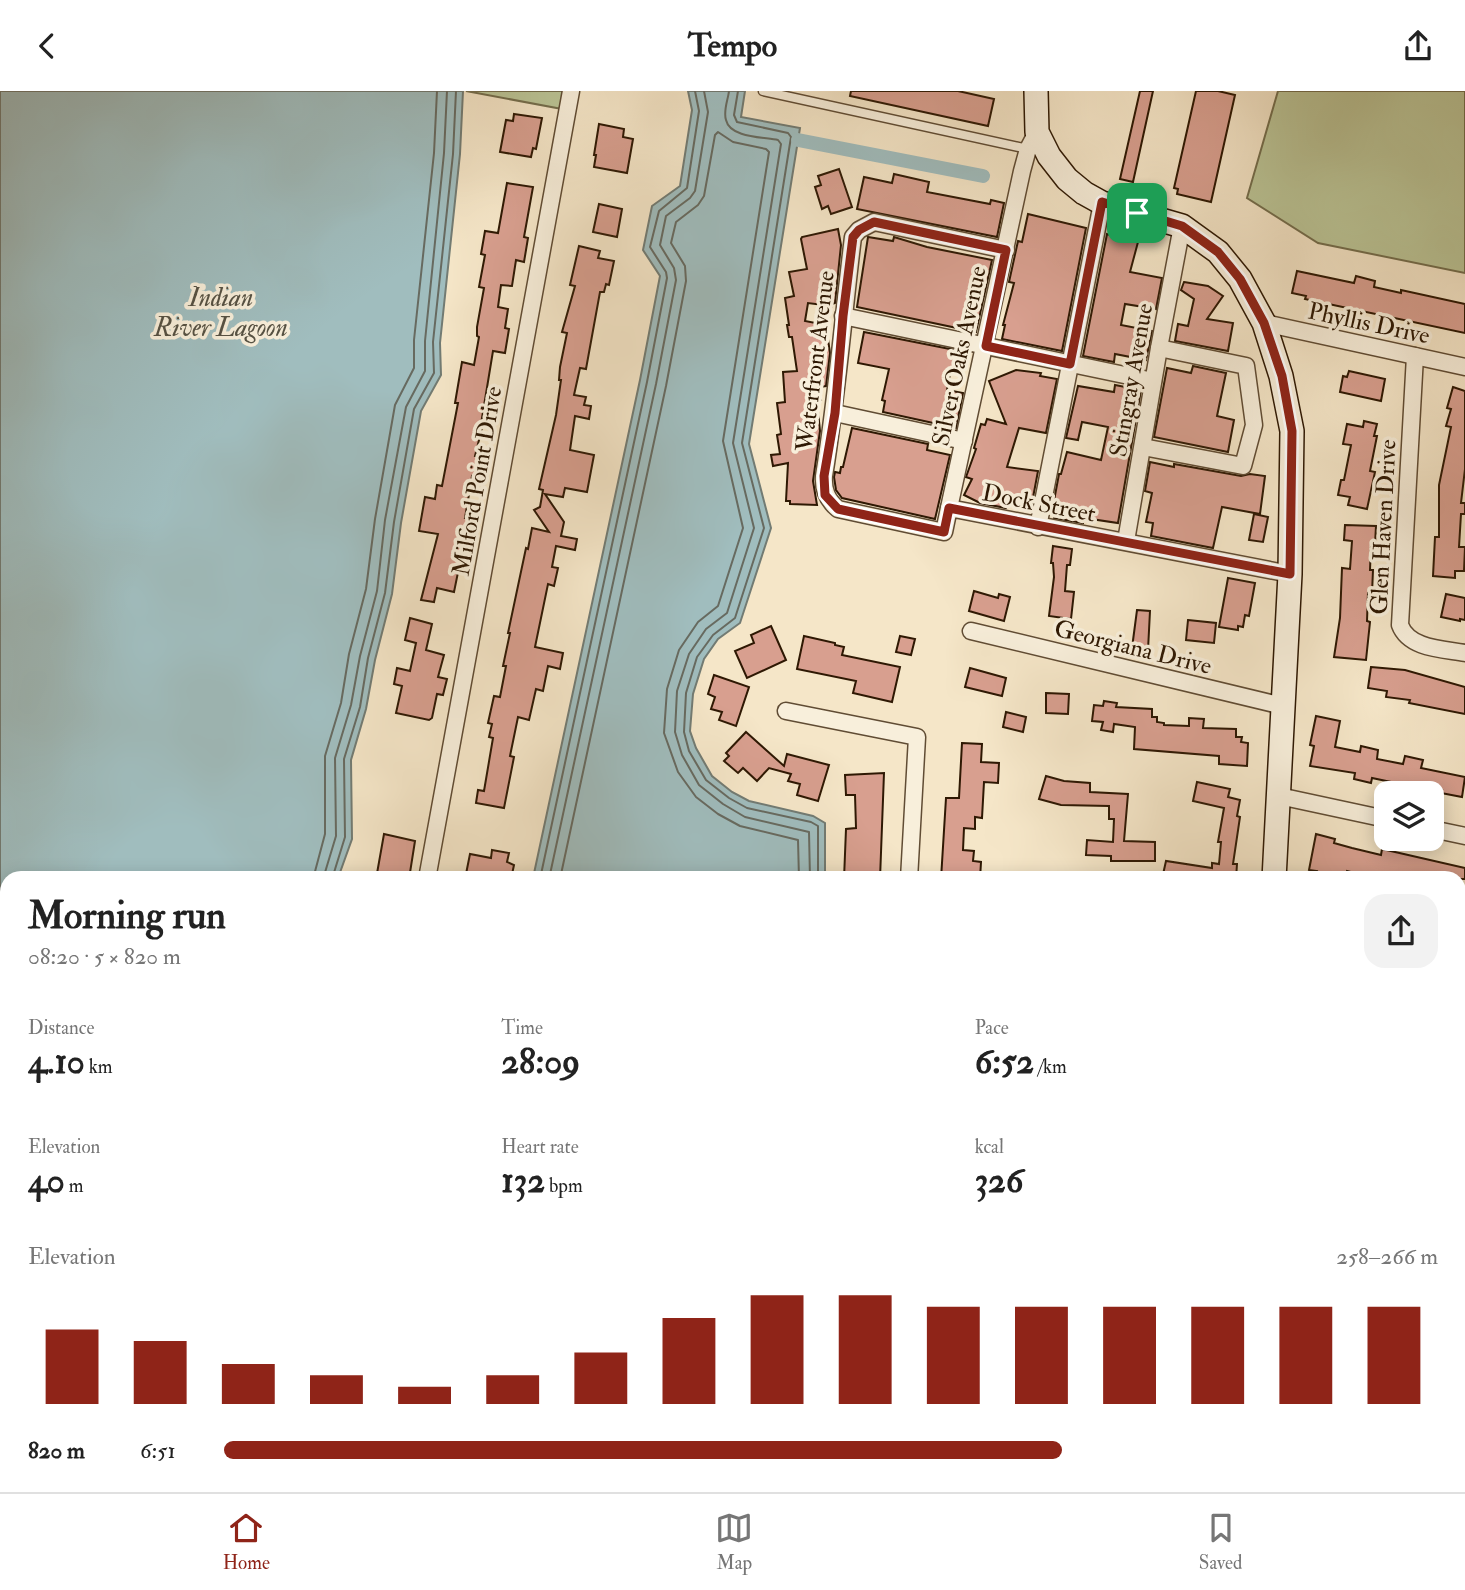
<!DOCTYPE html>
<meta charset="utf-8">
<style>
:root{--surface:#fff;--page:#f2f2f2;--text:#222;--muted:#767676;--line:#e0e0e0;--accent:#8f2418}
body{margin:0;font-family:"IM FELL Double Pica",serif;background:var(--page);color:var(--text);height:100vh;display:flex;flex-direction:column;font-size:26px;white-space:nowrap}
*{box-sizing:border-box;margin:0}
p{font-size:23px;color:var(--muted)}
.icon{flex:none;width:38px;height:38px;fill:none;stroke:currentColor;stroke-width:2;stroke-linecap:round;stroke-linejoin:round}
.map{position:relative;flex:1;overflow:hidden}
.details{position:absolute;left:0px;top:780px;width:1466px;height:621px;display:flex;flex-direction:column;background:var(--surface);border-radius:21px 21px 0 0;box-shadow:0 4px 18px #0003}
.details>*{flex:none}
.buttons{position:absolute;left:1374px;top:690px;display:grid;gap:14px}
.buttons a{display:grid;place-items:center;width:70px;height:70px;border-radius:14px;background:var(--surface);box-shadow:0 4px 18px #0003;font-size:35px}
.pin{position:absolute;display:grid;place-items:center;width:60px;height:60px;color:#fff;margin:-30px;border-radius:14px;box-shadow:0 4px 10px #0006}
.round{display:grid;place-items:center;flex:none;width:74px;height:74px;border-radius:21px;background:var(--page)}
.head{display:flex;align-items:center;justify-content:space-between;height:119px;padding:0 28px}
h1{font-size:38px;font-weight:700;line-height:52px}
.stats{display:grid;grid-template-columns:repeat(3,1fr);gap:10px;height:119px;padding:7px 28px}
.stats div{display:grid;align-content:center}
.stats b{font-size:35px;font-weight:700}
.stats small{font-size:19px;font-weight:400}
.stats p{font-size:19px}
.chart{height:196px;padding:14px 28px}
.chart p{display:flex;justify-content:space-between}
.chart svg{width:100%;height:126px;margin-top:7px;stroke:var(--accent);stroke-width:6}
ul{padding:0 28px;list-style:none;font-size:23px}
li{display:grid;grid-template-columns:112px 84px 1fr;align-items:center;height:52px}
li i{height:18px;border-radius:9px;background:var(--accent)}
header{display:flex;justify-content:space-between;align-items:center;height:91px;padding:0 28px;background:var(--surface);font-size:32px;font-weight:700}
.tab-bar{display:flex;justify-content:space-around;align-items:center;height:98px;border-top:2px solid var(--line);background:var(--surface);font-size:19px;color:var(--muted)}
.tab-bar a{display:grid;justify-items:center;gap:4px}
.tab-bar .on{color:var(--accent)}
.map>svg:first-child{display:block}
</style>
<header><svg class="icon" aria-label="back" viewBox="0 0 24 24"><path d="M15 5l-7 7 7 7"/></svg>Tempo<svg class="icon" aria-label="share" viewBox="0 0 24 24"><path d="M12 15V3M7 8l5-5 5 5M5 13v7h14v-7"/></svg></header>
<div class="map">
<svg width="1465" height="1401" viewBox="0 0 1465 1401">
<rect width="100%" height="100%" fill="#f5e6c8"/>
<filter id="stains"><feTurbulence type="fractalNoise" baseFrequency=".00286" numOctaves="4"/><feColorMatrix values="0 0 0 0 .2 0 0 0 0 .09 0 0 0 0 .02 0 0 0 .5 -.17"/></filter>
<radialGradient id="worn" r=".72"><stop offset=".6" stop-color="#630" stop-opacity="0"/><stop offset="1" stop-color="#630" stop-opacity=".3"/></radialGradient>
<g fill="#bbc597" stroke="#746e4d" stroke-width="2">
<path d="M466 0H563L562 18Z"/>
<path d="M1278 0H1465V182L1318 152 1247 107Z"/>
</g>
<g fill="#a0bdbe" stroke="#727b73" stroke-width="2">
<path d="M0 0H463L460 63 440 252 441 284 421 320 401 432 392 503 375 569 366 618 351 669 352 748 338 787 7 788V1395H239L238 1401H0Z"/>
<path d="M688 0H745L741 26 800 37 749 353 771 437 740 532 718 548 704 568 693 603 690 640 696 657 712 685 732 701 749 710 813 725 825 732V787H533L640 289 660 185 643 159 652 115 680 95 692 19Z"/>
<path d="M367 1395H799V1401H366Z"/>
</g>
<g fill="none" stroke-linecap="round" stroke-linejoin="round">
<g stroke="#676a60" stroke-width="2">
<path d="M729 0C728 9 723 20 726 29 730 47 764 46 778 49L781 53 733 352 754 437 727 522 706 538 689 563 677 600 675 641 682 664 699 694 723 713 745 726 809 741 810 788"/>
<path d="M738 0 734 24 737 31 788 42 791 46 742 352 764 437 735 527 713 544 697 566 686 602 684 641 689 660 706 689 729 707 747 717 811 731 818 735V788"/>
<path d="M313 788 325 743V665L341 612 349 563 366 498 375 428 395 314 414 277V249L434 62 437 0"/>
<path d="M323 788 336 745 335 667 351 614 360 565 377 500 385 429 406 316 425 280V250L444 62 447 0"/>
<path d="M332 788 345 746 344 668 360 616 368 567 385 502 394 431 414 318 434 282 433 251 453 63 456 0"/>
<path d="M540 788 647 291 667 187 666 181 650 156 659 120 687 97 699 20 695 0"/>
<path d="M549 788 656 293 676 189 674 177 660 154 666 125 690 107 695 100 708 21 704 0"/>
<path d="M560 788 666 295 686 190 685 175 671 152 676 131 698 114 704 105 715 44 718 41 733 51 766 58 769 61 723 350 743 437 718 515 698 531 679 559 667 598 664 642 678 681 696 706 718 723 740 735 798 749 799 788"/>
</g>
<path stroke="#a0bdbe" stroke-width="14" d="M798 49 983 85"/>
</g>
<g fill="#d89f8f" stroke="#2e1803" stroke-width="2">
<path d="M851 0H958L994 8 988 35 850 5Z"/>
<path d="M1140 0H1153L1133 91 1120 88Z"/>
<path d="M1196 0H1218L1235 4 1211 111 1177 103 1178 98 1174 97Z"/>
<path d="M514 23 542 27 536 58 533 57 531 66 500 61 506 29 513 30Z"/>
<path d="M599 33 624 38 623 46 633 48 627 82 594 76 596 64H594Z"/>
<path d="M839 78 852 116 831 123 828 115 822 118 815 96 821 94 818 85Z"/>
<path d="M894 83 929 91 927 101 990 113 991 109 1004 112 997 146 857 118 864 86 892 92Z"/>
<path d="M507 92 533 96 524 146 528 147 524 171 516 169 512 195 501 194 498 216 508 218 505 237 509 238 505 262 493 260 481 333H483L475 365 488 368 484 388 472 385 465 427H469L454 501 437 497 434 511 421 509 438 443 419 440 425 406 435 408 437 394 442 395 458 312H455L462 271 474 274 479 246 477 245V236L484 197 479 196 485 164 481 163 485 140 498 142Z"/>
<path d="M599 113 622 118 617 146 593 141Z"/>
<path d="M1028 123 1086 137 1062 260 1002 248 1005 234H1003L1014 192 1009 191 1018 150 1022 151Z"/>
<path d="M838 138 841 154 835 212 832 213V215L808 212 805 230 826 234 830 262 826 295 819 296 821 309 817 310 820 340 813 390 817 414 790 413V410H786L788 372 773 375 771 364 780 363 777 344 781 343 777 312 785 311 783 281 797 280 792 246H789L787 234H789L785 207 794 205 789 181 807 178 801 148 802 146Z"/>
<path d="M1107 143 1138 151 1130 181 1162 187 1156 218 1125 213 1121 234 1152 240 1146 269 1115 263 1114 271 1083 265Z"/>
<path d="M868 146 893 150 894 146 927 156 992 169 976 241 857 216Z"/>
<path d="M579 155 600 160 598 167 614 170 609 194 606 193 604 201H600L586 278 580 277 574 304 586 306 584 314 591 315 589 328 575 325 570 359 594 364 587 401 565 397 563 406 545 403 564 431 561 445 577 448 575 459 556 455 552 476 558 477 554 495 548 493 535 556 563 562 560 578 548 575 543 600 536 598 529 629 518 626 510 665 514 666 504 717 476 712 478 699 484 700 493 647 489 646 492 633 488 632 494 605 500 606 506 575H503L510 542H508L526 457 528 458 532 437 549 441 534 419 540 416 543 399 539 398 556 324 561 289H559L560 276 567 242 562 241 575 195 570 194Z"/>
<path d="M1297 180 1354 192 1356 185 1375 190 1374 196 1401 202V199L1465 213V242L1305 208 1306 205 1292 202Z"/>
<path d="M1184 191 1208 195 1223 205 1207 228 1233 232 1228 260 1175 250 1178 233 1188 235 1194 208 1181 199Z"/>
<path d="M864 241 955 259 953 266 959 267 957 278 951 277 947 299 963 302 956 337 883 321 885 310 882 309 889 278 858 272Z"/>
<path d="M1193 275 1226 282 1217 325 1234 329 1228 361 1154 346 1167 277 1191 282Z"/>
<path d="M1016 279 1041 282 1040 285 1057 288 1046 342 1019 337 1007 376 1038 380 1032 412 1010 409 1006 417 980 412 964 404 972 388 966 386 976 358 974 357 981 333 985 334 987 328 1006 333 989 290Z"/>
<path d="M1349 280 1385 288 1381 310 1340 301 1343 285 1347 286Z"/>
<path d="M1115 294 1141 299 1118 432 1084 427 1083 432 1054 427 1056 415H1053L1059 383H1061L1067 361 1101 369 1108 336 1082 331 1078 349 1066 347 1078 295 1114 301Z"/>
<path d="M1453 296 1465 300V378L1461 412H1465V423H1461L1459 456H1465L1464 480H1455V487L1433 485 1435 446H1439V394L1451 336 1446 335 1451 318 1447 317Z"/>
<path d="M1364 330 1377 333 1374 345H1377L1370 380 1375 381 1367 418 1348 414 1350 406 1338 404 1341 389H1344L1351 354 1343 353 1347 333 1363 336Z"/>
<path d="M852 337 928 353 927 359 950 364 935 428 842 407 836 399 834 386 835 381 840 382 841 376H843Z"/>
<path d="M1150 371 1174 376V373L1241 385 1250 383 1265 385 1260 423 1222 416 1213 457 1151 445 1153 432 1146 431 1152 402 1145 400Z"/>
<path d="M1254 423 1268 426 1263 451 1249 449Z"/>
<path d="M1345 434 1376 435 1375 453H1371L1370 479H1373L1372 502H1368L1367 530 1370 531 1366 569 1334 566 1340 527 1342 477 1350 478 1352 450 1344 449Z"/>
<path d="M1053 455 1072 458 1070 474H1067L1065 500 1074 501 1071 528 1049 525 1054 486 1053 472H1051Z"/>
<path d="M1228 487 1255 492 1249 525 1245 524 1243 536 1238 535V539L1219 536Z"/>
<path d="M974 500 998 507 999 503 1010 506 1004 530 969 520Z"/>
<path d="M1446 503 1465 507V529L1460 528V530L1441 526Z"/>
<path d="M1137 519 1150 520 1148 559 1132 557Z"/>
<path d="M410 527 432 533 426 559 444 564 438 586 447 588 443 604 437 603 432 627 429 629 396 622 402 595 394 593 397 577 410 580 416 552 405 549Z"/>
<path d="M1188 529 1216 532 1214 552 1186 549Z"/>
<path d="M771 535 786 569 747 587 735 560 754 552 751 544Z"/>
<path d="M804 545 835 552V554L844 556 842 564 900 576 892 611 853 602 856 590 797 578Z"/>
<path d="M900 545 915 548 911 564 896 561Z"/>
<path d="M1371 576 1405 579 1465 596V623L1409 612 1410 609 1386 606 1387 600 1368 597Z"/>
<path d="M970 577 1006 587 1002 605 965 596Z"/>
<path d="M714 584 749 596 736 635 719 629 722 621 711 618 715 606 708 603Z"/>
<path d="M1046 602 1069 603 1068 623 1046 622Z"/>
<path d="M1104 610 1117 612 1116 616 1152 618V626H1157V631L1164 632V634L1189 635V627L1204 628 1203 637 1236 638V646H1242L1241 651 1248 652 1247 675 1219 673V665L1134 658 1135 636 1114 633 1113 641 1101 639 1103 631 1092 630 1094 614 1103 615Z"/>
<path d="M1006 621 1026 626 1023 641 1003 636Z"/>
<path d="M1316 625 1340 630 1335 656 1360 661 1361 655 1378 659 1377 668 1403 673 1405 665 1423 669 1421 677 1465 686 1462 706 1441 702 1442 699 1410 693V695L1372 687 1371 692 1354 688 1355 682 1310 675 1314 655 1310 654Z"/>
<path d="M746 641 784 675 787 663 829 674 818 710 797 704 800 693 788 690 791 683 769 677 757 690 743 677 738 682 724 670 729 665 726 662Z"/>
<path d="M962 652 982 653 981 671 999 672 998 692 984 691 982 727 975 726V738L964 737 963 759 974 760 973 770 981 771 980 788H941L946 707H959Z"/>
<path d="M884 682 880 788H844L846 738 856 737 855 704H846L845 684Z"/>
<path d="M1046 685 1064 690 1090 692V701L1128 703 1124 750 1155 751V770H1111V765L1086 764 1087 749 1113 751 1114 728H1109V715L1061 714 1039 708Z"/>
<path d="M1197 691 1230 698 1228 706 1240 709 1237 725 1240 726 1233 773H1237L1236 788H1162L1166 770 1212 777V772L1219 773 1221 751H1218L1224 717 1193 710Z"/>
<path d="M384 743 415 750 409 788H376Z"/>
<path d="M1316 743 1335 748 1334 752 1352 757 1381 764 1382 758 1465 777V788H1377L1347 780 1345 788 1316 785 1317 780 1309 779Z"/>
<path d="M492 759 509 762 507 771 514 774 511 788H465L470 763 491 767Z"/>
</g>
<g fill="none" stroke-linecap="round" stroke-linejoin="round">
<defs>
<path id="lane" d="M763 0 1028 58"/>
<g id="street">
<path d="M1006 159 874 131 859 139 853 146C843 226 837 306 824 385 823 399 827 409 838 418L944 441 949 417 1290 483"/>
<path d="M843 225 1153 290"/>
<path d="M1264 232 1465 276"/>
<path d="M1415 265 1400 534C1409 558 1443 558 1465 562"/>
<path d="M835 322 964 350"/>
<path d="M1143 356 1243 375 1254 334 1246 275 1159 257"/>
<path d="M949 417 1022 80 1028 58 1037 41"/>
<path d="M1038 436 1102 112"/>
<path d="M1126 450 1159 257 1182 135"/>
<path d="M971 540 1283 615"/>
<path d="M786 620 917 646 909 788"/>
<path d="M1279 705 1386 728"/>
<path d="M1432 738 1465 745"/>
<path d="M427 788 571 0"/>
<path d="M1460 939 1465 940"/>
<path d="M1460 1127 1465 1128"/>
<path d="M1460 1306 1465 1308"/>
<path d="M315 1401 317 1395"/>
<path d="M881 1401V1395"/>
<path d="M1352 1401 1353 1395"/>
</g>
<g id="secondary">
<path d="M1036 0 1037 41 1049 65 1067 88 1084 102 1102 112 1182 135 1218 161 1240 188 1264 232 1281 285 1292 340 1290 483 1274 788"/>
<path d="M1246 1401V1395"/>
</g>
</defs>
<use href="#lane" stroke="#604c34" stroke-width="11"/>
<use href="#street" stroke="#604c34" stroke-width="19"/>
<use href="#secondary" stroke="#2e1803" stroke-width="26"/>
<use href="#lane" stroke="#f8efdb" stroke-width="8"/>
<use href="#street" stroke="#f8efdb" stroke-width="16"/>
<use href="#secondary" stroke="#f8efdb" stroke-width="23"/>
</g>
<g fill="none" stroke-linecap="round" stroke-linejoin="round">
<defs>
<path id="route" d="M1102 111 1182 135 1218 161 1240 188 1264 232 1282 285 1292 340 1290 483 949 417 944 441 838 418 825 404 824 385 835 322 843 225 853 146 859 139 874 131 1006 159 986 255 1070 273Z"/>
</defs>
<use href="#route" stroke="#fff" stroke-width="14"/>
<use href="#route" stroke="#8f2418" stroke-width="9"/>
</g>
<g text-anchor="middle" stroke-width="7" stroke-linejoin="round" paint-order="stroke">
<g font-size="24" fill="#2e1803" stroke="#f8efdb">
<text transform="translate(1369 232) rotate(12)" y="8">Phyllis Drive</text>
<text transform="translate(959 265) rotate(-78)" y="8">Silver Oaks Avenue</text>
<text transform="translate(815 270) rotate(-83)" y="8">Waterfront Avenue</text>
<text transform="translate(1131 289) rotate(-80)" y="8">Stingray Avenue</text>
<text transform="translate(477 390) rotate(-80)" y="8">Milford Point Drive</text>
<text transform="translate(1039 412) rotate(11)" y="8">Dock Street</text>
<text transform="translate(1383 436) rotate(-87)" y="8">Glen Haven Drive</text>
<text transform="translate(1133 556) rotate(14)" y="8">Georgiana Drive</text>
</g>
<g font-size="26" font-style="italic" fill="#565244" stroke="#f8efdb">
<text x="221" y="215">Indian<tspan x="221" dy="30">River Lagoon</tspan></text>
</g>
</g>
<rect width="100%" height="100%" filter="url(#stains)"/>
<rect width="100%" height="100%" fill="url(#worn)"/>
</svg>
<div class="buttons">
<a><svg class="icon" aria-label="layers" viewBox="0 0 24 24"><path d="M12 4l9 5-9 5-9-5zM3 14l9 5 9-5"/></svg></a>
</div>
<div class="pin" style="left:1137px;top:122px;background:#1e9e55"><svg class="icon" aria-label="arrive" viewBox="0 0 24 24"><path d="M6 21V4h12l-3 4 3 4H6"/></svg></div>
<section class="details">
<div class="head"><div><h1>Morning run</h1><p>08:20 · 5 × 820 m</p></div><a class="round"><svg class="icon" aria-label="share" viewBox="0 0 24 24"><path d="M12 15V3M7 8l5-5 5 5M5 13v7h14v-7"/></svg></a></div>
<div class="stats">
<div><p>Distance</p><b>4.10<small> km</small></b></div>
<div><p>Time</p><b>28:09</b></div>
<div><p>Pace</p><b>6:52<small> /km</small></b></div>
</div>
<div class="stats">
<div><p>Elevation</p><b>40<small> m</small></b></div>
<div><p>Heart rate</p><b>132<small> bpm</small></b></div>
<div><p>kcal</p><b>326</b></div>
</div>
<div class="chart"><p><span>Elevation</span>258–266 m</p>
<svg viewBox="0 0 160 44" preserveAspectRatio="none"><path d="M5 44V18M15 44V22M25 44V30M35 44V34M45 44V38M55 44V34M65 44V26M75 44V14M85 44V6M95 44V6M105 44V10M115 44V10M125 44V10M135 44V10M145 44V10M155 44V10"/></svg>
</div>
<ul>
<li><b>820 m</b>6:51<i style="width:69%"></i></li>
</ul>
</section>
</div>
<nav class="tab-bar">
<a class="on"><svg class="icon" aria-label="home" viewBox="0 0 24 24"><path d="M3 11l9-7 9 7M6 9v11h12V9"/></svg>Home</a>
<a><svg class="icon" aria-label="map" viewBox="0 0 24 24"><path d="M3 6l6-2 6 2 6-2v14l-6 2-6-2-6 2zM9 4v14M15 6v14"/></svg>Map</a>
<a><svg class="icon" aria-label="saved" viewBox="0 0 24 24"><path d="M7 4h10v16l-5-4-5 4z"/></svg>Saved</a>
</nav>
